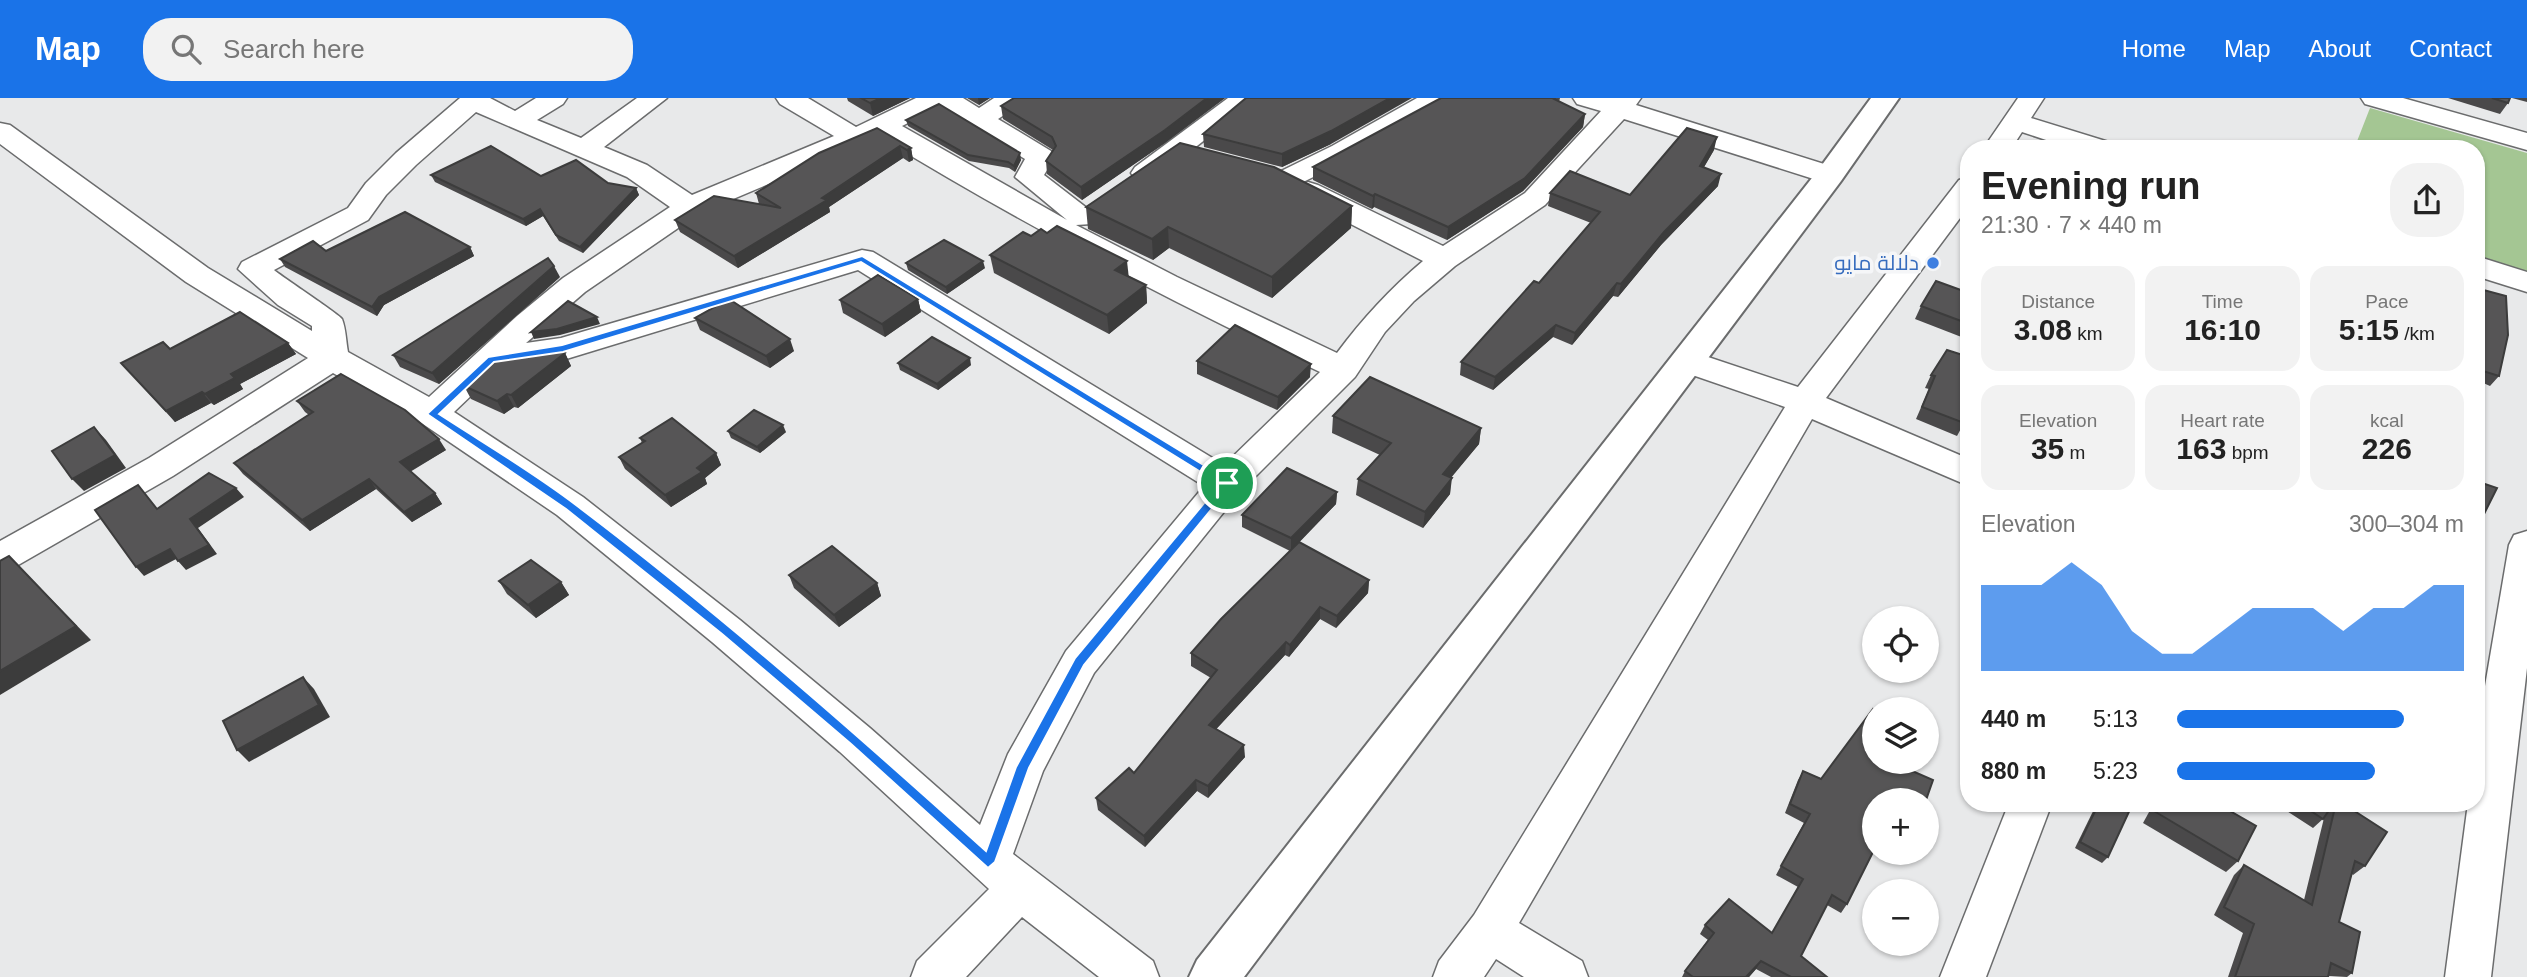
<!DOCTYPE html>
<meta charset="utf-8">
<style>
:root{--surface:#fff;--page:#f2f2f2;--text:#222;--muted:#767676;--accent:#1a73e8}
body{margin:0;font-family:Arial,Cairo,sans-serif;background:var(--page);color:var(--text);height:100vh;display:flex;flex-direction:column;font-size:26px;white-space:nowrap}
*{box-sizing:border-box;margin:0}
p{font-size:23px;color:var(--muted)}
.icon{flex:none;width:38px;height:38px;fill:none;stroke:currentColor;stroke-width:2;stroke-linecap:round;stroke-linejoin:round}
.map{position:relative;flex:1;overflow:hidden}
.sheet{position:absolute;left:1960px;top:42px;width:525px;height:672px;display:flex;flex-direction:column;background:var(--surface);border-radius:28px;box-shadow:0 2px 5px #0004}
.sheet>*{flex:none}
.fabs{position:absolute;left:1862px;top:508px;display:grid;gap:14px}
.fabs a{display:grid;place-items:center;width:77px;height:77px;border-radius:50%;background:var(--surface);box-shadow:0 2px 5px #0004;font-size:35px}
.pin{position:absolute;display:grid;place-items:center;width:60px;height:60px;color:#fff;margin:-30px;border:4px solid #fff;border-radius:50%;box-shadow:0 2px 7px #0007}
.round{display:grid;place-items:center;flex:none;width:74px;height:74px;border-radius:28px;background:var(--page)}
.overview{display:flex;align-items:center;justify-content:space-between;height:119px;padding:0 21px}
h1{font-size:38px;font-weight:600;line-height:52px}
.stats{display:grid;grid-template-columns:repeat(3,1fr);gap:10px;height:119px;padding:7px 21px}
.stats div{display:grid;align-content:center;border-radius:18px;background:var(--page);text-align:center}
.stats b{font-size:30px;font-weight:600}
.stats small{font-size:19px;font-weight:400}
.stats p{font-size:19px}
.chart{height:196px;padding:14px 21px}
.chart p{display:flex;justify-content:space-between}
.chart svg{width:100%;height:126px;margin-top:7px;fill:var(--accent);opacity:.7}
ul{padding:0 21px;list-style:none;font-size:23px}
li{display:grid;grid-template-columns:112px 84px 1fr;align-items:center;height:52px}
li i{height:18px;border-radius:9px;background:var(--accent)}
header{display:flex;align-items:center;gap:42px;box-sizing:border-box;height:98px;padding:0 35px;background:var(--accent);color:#fff}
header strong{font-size:33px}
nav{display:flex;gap:38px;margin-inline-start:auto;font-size:24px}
.search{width:490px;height:63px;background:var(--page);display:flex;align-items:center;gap:18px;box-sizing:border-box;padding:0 24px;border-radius:28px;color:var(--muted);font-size:26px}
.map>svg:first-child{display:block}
</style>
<header>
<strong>Map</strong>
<div class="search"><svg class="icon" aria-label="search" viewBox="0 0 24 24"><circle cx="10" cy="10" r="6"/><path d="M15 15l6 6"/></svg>Search here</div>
<nav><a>Home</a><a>Map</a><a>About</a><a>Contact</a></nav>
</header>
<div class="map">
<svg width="2527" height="879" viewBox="0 0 2527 879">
<rect width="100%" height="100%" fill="#e8e9ea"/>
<path fill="#a4c693" d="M2370 10 2527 55V175L2476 159V51H2354Z"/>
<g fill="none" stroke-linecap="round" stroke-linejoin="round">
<defs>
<g id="street">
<path d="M460 0H490L515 13 536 0H567L563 6 537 22 581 40 637 0H667L604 49 647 67 692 97 834 38 780 6 776 0H808L856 29 916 0H963L979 10 994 0H1025L1021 6 998 21 1051 53 1055 59 1044 77 1092 114 1097 120 1092 126 1076 127 1177 179 1337 255C1363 220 1390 191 1423 163L1298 99 1294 93 1298 87 1308 84 1318 87 1443 148 1525 95 1601 13 1577 6 1573 0H1641L1636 7 1840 71 1844 77 1840 83 1830 86 1820 83 1624 21 1545 107 1455 168 1414 203 1385 234 1355 279 1240 394 1094 575 1043 673 1013 756 1153 863 1159 879H1099L1022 819 966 879H911L917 863 989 791 840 654 712 544 557 417 420 324 333 275 173 378 13 470 0 474V443L149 360 308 260 186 184 0 46V25L10 27 208 170 312 233V228L278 207 238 171 242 164 348 110 366 85 396 55ZM940 9 1025 61 1015 79 1067 122 902 28ZM476 14 627 79 670 109 563 180 517 218 429 299 348 254C346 244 346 231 342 221 339 216 285 181 274 172L368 122 386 97 416 67ZM880 39C1022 126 1170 203 1320 274L1224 367 873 154 862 152 561 240 526 245 585 194 700 115ZM858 172 1204 388 1066 553 1008 656 980 727 870 630 740 522 583 399 454 314 499 271 563 262Z"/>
<path d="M1228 0H1258L1155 81 1145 84 1135 81 1131 75 1135 69Z"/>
<path d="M1417 0H1450L1446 6 1352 60 1295 88 1285 91 1275 88 1271 82 1275 76 1332 48Z"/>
<path d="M2018 0H2044L2031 20 2112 45 2116 51H2073L2022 34 2011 51H1983Z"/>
<path d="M2361 0H2403L2527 35V52L2365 6Z"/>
<path d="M1969 79V108L1826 300 1969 361V388L1812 321 1519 825 1582 863 1588 879H1524L1496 861 1484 879H1433L1439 863 1474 817 1785 309 1675 271 1671 263 1675 255 1687 252 1798 289 1959 82Z"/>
<path d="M2476 158 2527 174V194L2476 178Z"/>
<path d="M2527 433V570L2491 879H2445L2468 705H2476V641L2509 447 2514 437Z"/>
<path d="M2009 705H2052L1986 879H1940Z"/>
</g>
<path id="secondary" d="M1871 0H1899L1841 83 1244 879H1189L1197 862 1819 71Z"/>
</defs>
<use href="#street" stroke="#6b6c6d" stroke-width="3"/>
<use href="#secondary" stroke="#6b6c6d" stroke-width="4"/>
<use href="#street" fill="#fff" fill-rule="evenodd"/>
<use href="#secondary" fill="#fff" fill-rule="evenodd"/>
</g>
<g fill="#4a494a">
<path d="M847 0H910L873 18 848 3Z"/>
<path d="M967 0H990L979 7Z"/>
<path d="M1014 0H1225L1165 45 1082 102 1047 76 1046 63 1053 52 1003 21 1001 8Z"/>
<path d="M1441 0H1560L1559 4 1585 16 1583 29 1523 93 1447 142 1374 109 1372 111 1313 82V69Z"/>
<path d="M2448 0H2510L2508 5 2500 16Z"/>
<path d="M2512 0H2527V4Z"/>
<path d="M906 22 1021 62 1015 74 1009 70 969 63 908 28Z"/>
<path d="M877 30 911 50 913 62 909 64 903 60 829 109 830 114 738 170 680 134 675 122 759 106 756 95Z"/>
<path d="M1203 36 1331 46 1282 69 1204 49Z"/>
<path d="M1714 52 1704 69 1718 88 1661 147 1618 199 1613 198 1572 247 1553 239 1493 292 1460 277 1461 264 1539 185 1591 125 1548 108 1550 95 1630 97Z"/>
<path d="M431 77 541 78 608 85 636 90 639 97 583 155 559 143 543 118 526 128 435 84Z"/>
<path d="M1352 108 1351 130 1272 200 1169 150 1153 162 1088 131 1086 109Z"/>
<path d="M1031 138 1129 178 1146 187 1147 205 1109 236 994 175 990 157Z"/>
<path d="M470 149 474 158 384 207 377 218 285 169 280 161 326 153Z"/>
<path d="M906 165 985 170 947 196 908 172Z"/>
<path d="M560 179 439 286 400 269 393 257Z"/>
<path d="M2476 190 2499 278 2490 288 2481 284 2478 303 2476 305Z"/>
<path d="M1969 195V232L1964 240 1915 221 1921 208Z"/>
<path d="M918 201 921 214 885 239 843 215 840 202Z"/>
<path d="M695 220 794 253 770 270 700 232Z"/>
<path d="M288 245 296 256 240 286 243 291 214 307 211 305 175 324 121 265 170 251Z"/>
<path d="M1947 252 1964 325 1957 338 1916 321 1929 291 1925 290 1931 277Z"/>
<path d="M565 255 571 268 518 310 514 309 504 316 471 301 464 288Z"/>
<path d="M1197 263 1310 279 1277 312 1197 276Z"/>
<path d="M898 265 971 267 938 292 900 272Z"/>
<path d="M297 303 446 352 410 374 435 395 442 406 412 424 376 391 310 433 243 376 234 365 309 317 305 314Z"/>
<path d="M1333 318 1481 330 1479 346 1451 379 1450 396 1423 430 1356 397 1358 381 1380 357 1332 335Z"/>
<path d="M728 333 786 334 760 355 731 340Z"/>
<path d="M640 340 716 355 721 367 705 380 707 386 671 409 625 371 619 359 642 345Z"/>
<path d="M1337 394 1336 406 1299 444 1369 482 1368 495 1336 530 1320 521 1289 559 1285 557 1216 631 1245 659 1208 700 1197 693 1145 749 1098 712 1096 700 1134 675 1211 580 1191 568V555L1290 453 1242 429V417Z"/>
<path d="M789 477 877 485 881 498 839 529 794 490Z"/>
<path d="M499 483 561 484 569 497 536 520 507 496Z"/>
<path d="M1803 673 1874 702 1847 806 1841 815 1827 807 1801 858 1827 879H1771L1756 871 1749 879H1682L1685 873 1708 842 1700 836 1705 827 1772 835 1798 789 1776 777 1804 725 1785 715 1798 682Z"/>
<path d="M2097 705H2133L2108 759 2102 765 2075 750Z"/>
<path d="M2154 705H2216L2238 763 2226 774 2143 725Z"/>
<path d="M2286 705H2342L2365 768 2353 777 2352 776 2339 824 2352 875 2347 879 2329 878 2328 879H2228L2243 835 2214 817 2234 777 2244 767 2304 802 2324 720 2313 730 2282 710Z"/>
</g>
<g fill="#3c3c3c">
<path d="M881 0H910L873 18 870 5Z"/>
<path d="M978 0H990L979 7Z"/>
<path d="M1207 0H1225L1165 45 1082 102 1081 89Z"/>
<path d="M1390 0H1412L1331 46 1282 69V56Z"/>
<path d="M1585 16 1583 29 1523 93 1447 142 1448 129Z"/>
<path d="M1717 39 1714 52 1697 81 1700 68Z"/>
<path d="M900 48 903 60 829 109 830 114 738 170 734 158Z"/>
<path d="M911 50 913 62 909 64 907 52Z"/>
<path d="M1020 55 1021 62 1015 74 1014 68Z"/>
<path d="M1721 76 1718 88 1661 147 1618 199 1621 186 1664 134Z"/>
<path d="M636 90 639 97 583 155 580 149Z"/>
<path d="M1375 96 1374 109 1372 111 1373 98Z"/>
<path d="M1352 108 1351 130 1272 200V179Z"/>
<path d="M540 111 543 118 526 128 523 121Z"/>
<path d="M1168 129 1169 150 1153 162 1152 141Z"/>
<path d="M470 149 474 158 384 207 377 218 372 209 379 199Z"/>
<path d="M983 163 985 170 947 196 946 189Z"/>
<path d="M1127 163 1129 181 1115 172Z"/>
<path d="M554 168 560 179 439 286 432 275Z"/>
<path d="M1617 185 1613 198 1572 247 1575 235Z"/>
<path d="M1146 187 1147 205 1109 236 1107 217Z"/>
<path d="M918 201 921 214 885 239 882 226Z"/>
<path d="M597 219 600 226 560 237 534 241 531 234Z"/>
<path d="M1556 227 1553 239 1493 292 1495 279Z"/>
<path d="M790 241 794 253 770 270 766 258Z"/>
<path d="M288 245 296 256 240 286 243 291 214 307 205 296 231 276Z"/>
<path d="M565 255 571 268 518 310 511 297Z"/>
<path d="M970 260 971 267 938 292 937 286Z"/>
<path d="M1311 266 1310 279 1277 312 1278 299Z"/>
<path d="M202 294 211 305 175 324 166 313Z"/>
<path d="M507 296 514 309 504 316 497 303Z"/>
<path d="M783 327 786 334 760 355 757 349Z"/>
<path d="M94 329 106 342 126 370 84 393 72 381Z"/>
<path d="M1481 330 1479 346 1441 392 1443 376Z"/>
<path d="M439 341 446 352 407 375 400 364Z"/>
<path d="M716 355 721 367 705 380 707 386 671 409 665 397Z"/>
<path d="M1452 380 1450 396 1423 430 1425 414Z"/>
<path d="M369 381 376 391 310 433 302 422Z"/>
<path d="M236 390 244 399 198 430 217 456 186 472 178 463 190 421Z"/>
<path d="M1337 394 1336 406 1291 453V440Z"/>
<path d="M435 395 442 406 412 424 404 414Z"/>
<path d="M170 451 178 460 144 478 136 469Z"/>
<path d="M9 458 91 542 0 597V573Z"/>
<path d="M1369 482 1368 495 1336 530 1337 518Z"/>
<path d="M561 484 569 497 536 520 528 507Z"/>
<path d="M877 485 881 498 839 529 834 517Z"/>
<path d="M1320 509V521L1289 559 1290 547Z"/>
<path d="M1286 544 1285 557 1209 639V627Z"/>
<path d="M303 579 314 591 330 619 249 664 237 652Z"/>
<path d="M1244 647 1245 659 1208 700V688Z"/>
<path d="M1196 682 1197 693 1145 749 1144 738Z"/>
<path d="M1761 863 1756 871 1749 879H1746Z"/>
</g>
<g fill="#565556" stroke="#3c3c3c" stroke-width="2">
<path d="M861 0H881L870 5Z"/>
<path d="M1014 0H1207L1165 32 1081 89 1046 63 1056 48 1052 39 1001 8Z"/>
<path d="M1246 0H1390L1331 33 1282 56 1203 36Z"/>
<path d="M1441 0H1555L1554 1 1585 16 1525 80 1448 129 1375 96 1373 98 1313 69Z"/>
<path d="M2492 0H2510L2508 5Z"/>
<path d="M939 6 1020 55 1014 68 1008 64 968 57 906 22Z"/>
<path d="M877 30 911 50 907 52 900 48 822 100 827 102 734 158 675 122 714 98 781 110 756 95 819 55Z"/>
<path d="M1687 30 1717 39 1700 68 1721 76 1664 134 1621 186 1617 185 1575 235 1556 227 1495 279 1461 264 1534 183 1539 185 1600 114 1550 95 1570 73 1630 97Z"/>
<path d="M1180 45 1274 69 1352 108 1272 179 1168 129 1152 141 1086 109Z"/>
<path d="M491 48 541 78 576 62 608 85 636 90 580 149 556 137 540 111 523 121 431 77Z"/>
<path d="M405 114 470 149 379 199 372 209 280 161 313 143 326 153Z"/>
<path d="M1057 128 1127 163 1115 172 1146 187 1107 217 990 157 1023 134 1031 138 1041 131 1047 135Z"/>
<path d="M944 142 983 163 946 189 906 165Z"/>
<path d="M548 160 554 168 432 275 393 257Z"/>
<path d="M878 177 918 201 882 226 840 202Z"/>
<path d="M1936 183 1969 195V226L1921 208Z"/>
<path d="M2476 190 2506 198 2508 237 2499 278 2483 273 2478 303H2476Z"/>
<path d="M729 201 790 241 766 258 695 220Z"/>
<path d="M568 203 597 219 557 231 531 234Z"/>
<path d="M240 214 288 245 231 276 235 280 205 296 202 294 166 313 121 265 163 244 170 251Z"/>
<path d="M1235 227 1311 266 1278 299 1197 263Z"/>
<path d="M932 239 970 260 937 286 898 265Z"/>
<path d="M558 251 565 255 511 297 507 296 497 303 464 288 493 261Z"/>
<path d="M1947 252 1969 259V314L1964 325 1922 309 1935 278 1931 277Z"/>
<path d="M341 276 405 312 439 341 400 364 435 395 404 414 369 381 302 422 234 365 313 314 297 303Z"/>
<path d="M1370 279 1481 330 1443 376 1452 380 1425 414 1358 381 1391 345 1333 318Z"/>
<path d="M754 312 783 327 757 349 728 333Z"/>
<path d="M672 320 716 355 697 370 702 374 665 397 619 359 645 343 640 340Z"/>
<path d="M94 329 115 357 72 381 52 353Z"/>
<path d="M1287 370 1337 394 1291 440 1242 417Z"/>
<path d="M209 375 236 390 190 421 209 447 178 463 170 451 136 469 95 412 138 387 157 411Z"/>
<path d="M2476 383 2497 390 2476 432Z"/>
<path d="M1299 444 1369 482 1337 518 1320 509 1290 547 1286 544 1209 627 1244 647 1208 688 1196 682 1144 738 1096 700 1129 670 1134 675 1217 572 1191 555 1221 521Z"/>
<path d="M832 448 877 485 834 517 789 477Z"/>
<path d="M9 458 76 528 0 573V463Z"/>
<path d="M531 462 561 484 528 507 499 483Z"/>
<path d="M303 579 319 607 237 652 223 623Z"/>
<path d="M1873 611 1874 612V663H1907L1903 669 1933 682 1926 702H1874V752L1847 806 1832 797 1801 858 1827 879H1791L1761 863 1746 879H1693L1685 873 1714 835 1705 827 1729 801 1772 835 1803 781 1781 768 1810 716 1790 706 1803 673 1821 681Z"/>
<path d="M2099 705H2133L2108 759 2080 744Z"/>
<path d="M2159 705H2216L2256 728 2238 763 2154 713Z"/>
<path d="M2299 705H2334L2323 721Z"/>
<path d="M2336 705H2342L2387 734 2365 768 2355 763 2339 824 2360 834 2352 875 2331 865 2328 879H2235L2254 826 2224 809 2244 767 2312 807Z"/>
</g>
<path fill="#1a73e8" stroke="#fff" stroke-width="2" fill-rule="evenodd" d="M862 158 1233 385 1084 567 1029 670 995 764 988 770 851 646 722 536 566 411 427 316 488 259 562 247ZM861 164 1220 386 1075 560 1016 669 986 753C853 633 719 515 576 407 533 374 485 346 439 316L494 264 563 254Z"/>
<circle fill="#3f7fe0" stroke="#f5f6f8" stroke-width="2.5" cx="1933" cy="165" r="7"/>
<g text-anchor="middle" stroke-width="7" stroke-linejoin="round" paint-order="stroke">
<g font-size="21" fill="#366cbe" stroke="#f5f6f8" text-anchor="end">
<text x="1919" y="172">دلالة مايو</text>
</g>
</g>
</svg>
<div class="fabs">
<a><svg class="icon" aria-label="locate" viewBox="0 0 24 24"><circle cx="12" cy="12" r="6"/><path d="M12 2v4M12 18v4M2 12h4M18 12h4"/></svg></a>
<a><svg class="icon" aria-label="layers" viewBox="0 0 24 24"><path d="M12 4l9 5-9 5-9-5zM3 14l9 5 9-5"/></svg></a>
<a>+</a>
<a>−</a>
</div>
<div class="pin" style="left:1227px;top:385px;background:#1e9e55"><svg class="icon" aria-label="arrive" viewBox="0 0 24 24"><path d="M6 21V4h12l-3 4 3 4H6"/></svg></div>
<section class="sheet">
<div class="overview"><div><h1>Evening run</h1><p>21:30 · 7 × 440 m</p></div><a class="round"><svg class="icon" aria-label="share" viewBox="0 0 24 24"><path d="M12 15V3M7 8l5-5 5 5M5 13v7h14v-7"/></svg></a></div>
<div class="stats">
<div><p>Distance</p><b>3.08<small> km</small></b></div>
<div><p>Time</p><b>16:10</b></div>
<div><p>Pace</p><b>5:15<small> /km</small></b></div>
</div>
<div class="stats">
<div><p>Elevation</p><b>35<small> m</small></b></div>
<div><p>Heart rate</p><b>163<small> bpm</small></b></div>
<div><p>kcal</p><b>226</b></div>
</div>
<div class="chart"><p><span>Elevation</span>300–304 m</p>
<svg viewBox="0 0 160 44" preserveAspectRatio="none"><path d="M0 44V14L10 14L20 14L30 6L40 14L50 30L60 38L70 38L80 30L90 22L100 22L110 22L120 30L130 22L140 22L150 14L160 14V44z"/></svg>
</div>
<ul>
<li><b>440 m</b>5:13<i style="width:79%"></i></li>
<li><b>880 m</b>5:23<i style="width:69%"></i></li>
</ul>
</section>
</div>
